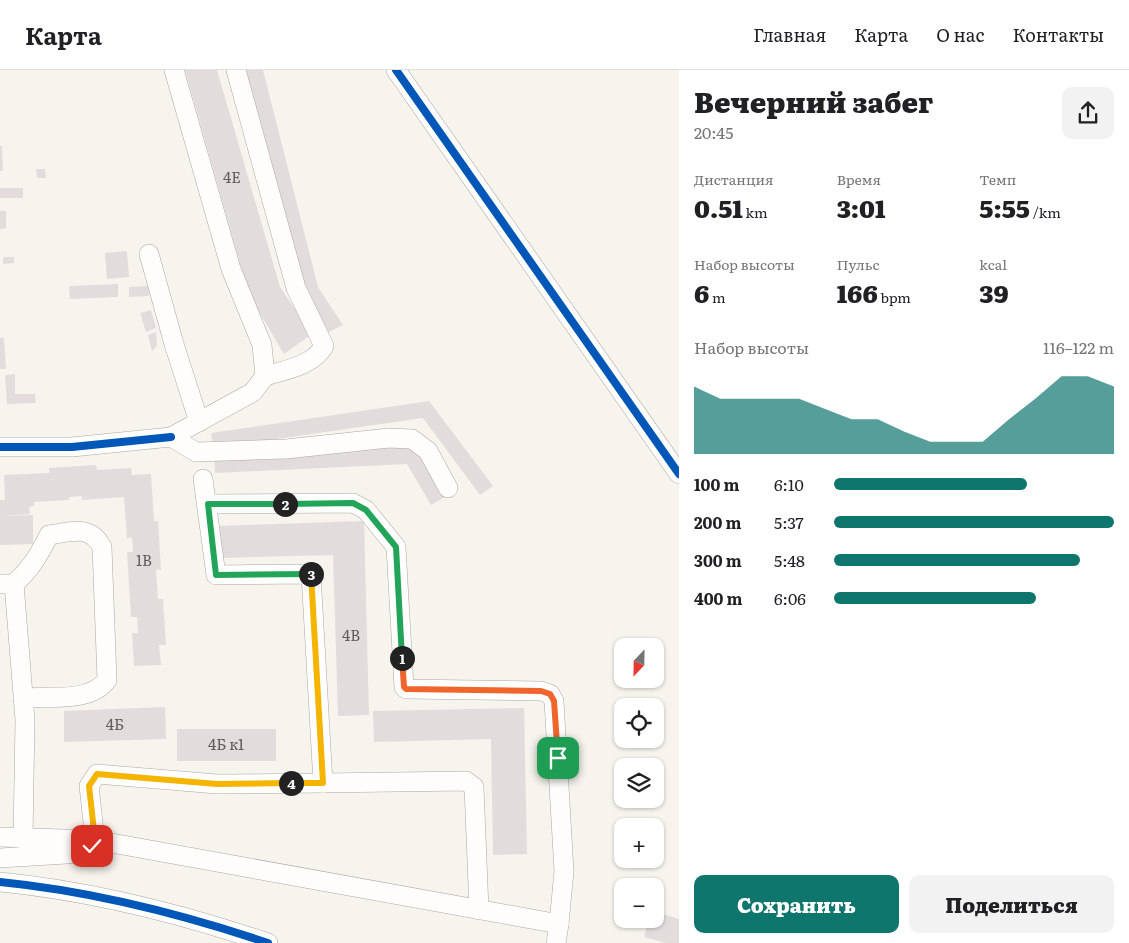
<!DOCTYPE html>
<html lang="ru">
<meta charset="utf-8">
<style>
:root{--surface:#fff;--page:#f2f2f2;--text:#202124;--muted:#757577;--line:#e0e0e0;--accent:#0f766e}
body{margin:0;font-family:Literata,serif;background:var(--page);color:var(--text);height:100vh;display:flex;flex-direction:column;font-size:19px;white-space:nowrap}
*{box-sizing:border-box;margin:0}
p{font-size:16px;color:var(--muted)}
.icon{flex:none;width:28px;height:28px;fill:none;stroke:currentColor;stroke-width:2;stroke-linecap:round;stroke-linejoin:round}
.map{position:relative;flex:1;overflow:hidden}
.side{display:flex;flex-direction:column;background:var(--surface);width:450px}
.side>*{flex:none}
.needle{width:32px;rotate:202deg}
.buttons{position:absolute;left:614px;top:568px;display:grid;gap:10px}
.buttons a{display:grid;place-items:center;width:50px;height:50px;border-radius:10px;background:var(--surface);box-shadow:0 1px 4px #0004;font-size:25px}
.pin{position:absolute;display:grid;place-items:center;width:42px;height:42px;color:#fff;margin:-21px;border-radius:10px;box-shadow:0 2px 8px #0006}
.km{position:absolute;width:25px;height:25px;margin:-12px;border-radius:50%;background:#222;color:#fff;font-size:14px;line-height:25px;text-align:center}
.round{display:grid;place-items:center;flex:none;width:52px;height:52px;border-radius:10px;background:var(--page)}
.headline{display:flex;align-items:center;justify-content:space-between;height:85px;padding:0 15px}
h1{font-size:28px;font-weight:800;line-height:38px}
.metrics{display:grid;grid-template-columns:repeat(3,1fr);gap:8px;height:85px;padding:5px 15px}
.metrics div{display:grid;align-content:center}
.metrics b{font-size:25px;font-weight:800}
.metrics small{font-size:14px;font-weight:400}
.metrics p{font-size:14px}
.chart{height:140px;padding:10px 15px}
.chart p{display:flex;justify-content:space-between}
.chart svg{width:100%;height:90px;margin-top:5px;fill:var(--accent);opacity:.7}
.button{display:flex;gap:10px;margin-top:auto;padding:10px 15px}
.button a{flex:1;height:58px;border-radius:10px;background:var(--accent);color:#fff;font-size:20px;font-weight:800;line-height:58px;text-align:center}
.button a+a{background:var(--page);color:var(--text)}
ul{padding:0 15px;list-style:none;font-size:16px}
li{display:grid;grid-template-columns:80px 60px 1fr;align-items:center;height:38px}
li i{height:12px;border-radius:6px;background:var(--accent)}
header{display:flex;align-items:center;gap:30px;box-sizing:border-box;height:70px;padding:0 25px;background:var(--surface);border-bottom:1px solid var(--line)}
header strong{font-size:24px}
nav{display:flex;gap:28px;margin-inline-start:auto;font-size:18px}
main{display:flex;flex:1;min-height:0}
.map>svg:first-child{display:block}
</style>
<header>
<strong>Карта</strong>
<nav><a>Главная</a><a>Карта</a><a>О нас</a><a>Контакты</a></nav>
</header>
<main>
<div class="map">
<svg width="679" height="873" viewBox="0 0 679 873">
<rect width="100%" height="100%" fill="#f6f4ed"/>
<g fill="#e2dddc">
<path d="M185 0H217L280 217 312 264 284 284 249 225Z"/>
<path d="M246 0H263L318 217 343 255 325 264 302 223Z"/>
<path d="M0 76H2L3 101H0Z"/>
<path d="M36 99H45L46 108H37Z"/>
<rect x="0" y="118" width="23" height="10"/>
<path d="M0 141H6V158L0 159Z"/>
<path d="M127 181 129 207 107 209 105 183Z"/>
<path d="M3 187H14V193L3 194Z"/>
<path d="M118 214V227L70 229 69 216Z"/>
<path d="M148 216 149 226 129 227V217Z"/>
<path d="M151 240 156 258 146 262 140 243Z"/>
<path d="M156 262 157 276 152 281 148 265Z"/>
<path d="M0 268H4L6 299H0Z"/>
<path d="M15 304V324H35L36 333 7 334 5 305Z"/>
<path d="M429 331 493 416 480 425 423 348 214 378 211 363Z"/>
<path d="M416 376 445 427 431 435 407 394 215 403 214 387Z"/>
<path d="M96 395 97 400 131 398 132 405 151 404 154 451H158L161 500H156L158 529H163L166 575H159L161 595 134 596 132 563H138L137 547H131L127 482H133L132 468H127L124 427 82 430V426L69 427V430L34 432V436L29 437 30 444 2 446 33 445V474L0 475V430H5L4 405 49 403V398Z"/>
<path d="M364 451 369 645 338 646 333 485 218 488 217 456Z"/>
<path d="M165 637 166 669 64 672V641Z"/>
<path d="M524 638 527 784 493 785 491 669 374 672 373 641Z"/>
<rect x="177" y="659" width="99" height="32"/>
<path d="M655 842 679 849V873H666L644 867 649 849H655Z"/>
</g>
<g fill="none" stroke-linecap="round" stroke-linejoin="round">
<defs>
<g id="minor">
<path d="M236 0 296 218 324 276C313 296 285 300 265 306"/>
<path d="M396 0 679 404"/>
<path d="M149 184 174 274 199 352"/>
<path d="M171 367 196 382 286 379 389 368 412 369 428 381 448 418"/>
<path d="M0 377H72L171 367 253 322 265 306 262 275 231 199 174 0"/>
<path d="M0 514H14L25 650 23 769"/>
<path d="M14 514C30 500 39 485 49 465 71 462 90 454 102 477L107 610C90 633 49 626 23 628"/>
<path d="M323 713 466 711 474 717 479 840"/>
<path d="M0 767 95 770 89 716 97 704 217 714 323 713 311 504 216 505 203 409"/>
<path d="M0 788 83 783 88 781 95 770 559 854 564 801 554 631 550 624 541 621 406 619 404 617 396 477 366 440 353 433 208 434"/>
<path d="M0 812C91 821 182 844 268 873"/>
<path d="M556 873 559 854"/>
</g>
</defs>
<use href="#minor" stroke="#a9a8a2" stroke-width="20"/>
<use href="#minor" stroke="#fefdfc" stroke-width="19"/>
<defs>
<g id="cycleway">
<path d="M396 0 679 404"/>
<path d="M0 377H72L171 367"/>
<path d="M0 812C91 821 182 844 268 873"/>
</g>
</defs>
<use href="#cycleway" stroke="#fff" stroke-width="11"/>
<use href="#cycleway" stroke="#0057b8" stroke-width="8"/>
</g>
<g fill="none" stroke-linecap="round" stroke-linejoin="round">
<defs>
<path id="split-1" d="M402 588 404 617 406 619 541 621 550 624 554 631 558 688"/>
<path id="split-2" d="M285 434 353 433 366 440 396 477 402 588"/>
<path id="split-3" d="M285 434H208L216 505 311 504"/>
<path id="split-4" d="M291 713H323L311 504"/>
<path id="split-5" d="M92 776 95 770 89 716 97 704 217 714 291 713"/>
</defs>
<use href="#split-1" stroke="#fff" stroke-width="10"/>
<use href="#split-2" stroke="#fff" stroke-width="10"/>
<use href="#split-3" stroke="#fff" stroke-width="10"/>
<use href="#split-4" stroke="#fff" stroke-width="10"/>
<use href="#split-5" stroke="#fff" stroke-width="10"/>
<use href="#split-1" stroke="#f0652b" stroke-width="6"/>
<use href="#split-2" stroke="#22a559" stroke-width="6"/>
<use href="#split-3" stroke="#22a559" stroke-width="6"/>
<use href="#split-4" stroke="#f5b400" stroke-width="6"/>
<use href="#split-5" stroke="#f5b400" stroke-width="6"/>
</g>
<g text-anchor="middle" stroke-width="4" stroke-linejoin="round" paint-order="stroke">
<g font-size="15" fill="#605e5a">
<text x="232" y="113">4Е</text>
<text x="144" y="496">1В</text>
<text x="351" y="571">4В</text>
<text x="115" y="660">4Б</text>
<text x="226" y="680">4Б к1</text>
</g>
</g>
</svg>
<div class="buttons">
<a><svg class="needle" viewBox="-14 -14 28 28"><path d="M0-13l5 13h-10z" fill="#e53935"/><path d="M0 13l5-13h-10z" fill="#757577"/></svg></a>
<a><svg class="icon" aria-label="locate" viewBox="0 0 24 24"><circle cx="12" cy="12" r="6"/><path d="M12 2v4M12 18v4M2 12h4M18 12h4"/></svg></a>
<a><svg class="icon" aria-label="layers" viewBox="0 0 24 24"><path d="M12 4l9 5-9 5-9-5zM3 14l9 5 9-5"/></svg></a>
<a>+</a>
<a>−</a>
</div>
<div class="pin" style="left:558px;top:688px;background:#1e9e55"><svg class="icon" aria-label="arrive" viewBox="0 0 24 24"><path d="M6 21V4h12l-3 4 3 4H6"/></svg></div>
<div class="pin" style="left:92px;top:776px;background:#d93025"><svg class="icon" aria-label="check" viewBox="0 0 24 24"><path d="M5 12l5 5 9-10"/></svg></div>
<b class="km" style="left:402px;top:588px">1</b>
<b class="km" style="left:285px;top:434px">2</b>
<b class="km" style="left:311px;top:504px">3</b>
<b class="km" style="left:291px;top:713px">4</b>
</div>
<section class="side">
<div class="headline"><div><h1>Вечерний забег</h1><p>20:45</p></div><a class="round"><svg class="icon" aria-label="share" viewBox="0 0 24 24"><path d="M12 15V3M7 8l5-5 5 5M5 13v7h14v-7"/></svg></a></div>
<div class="metrics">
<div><p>Дистанция</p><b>0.51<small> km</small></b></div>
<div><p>Время</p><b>3:01</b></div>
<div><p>Темп</p><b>5:55<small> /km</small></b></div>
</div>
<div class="metrics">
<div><p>Набор высоты</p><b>6<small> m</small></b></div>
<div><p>Пульс</p><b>166<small> bpm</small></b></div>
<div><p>kcal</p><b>39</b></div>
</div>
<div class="chart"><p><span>Набор высоты</span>116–122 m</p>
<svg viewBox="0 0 160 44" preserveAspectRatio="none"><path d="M0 44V11L10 17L20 17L30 17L40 17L50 22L60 27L70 27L80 33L90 38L100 38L110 38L120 27L130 17L140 6L150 6L160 11V44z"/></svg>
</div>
<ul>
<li><b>100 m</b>6:10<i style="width:69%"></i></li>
<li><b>200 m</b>5:37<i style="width:100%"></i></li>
<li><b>300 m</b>5:48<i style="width:88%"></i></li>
<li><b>400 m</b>6:06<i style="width:72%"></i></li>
</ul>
<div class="button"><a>Сохранить</a><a>Поделиться</a></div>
</section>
</main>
